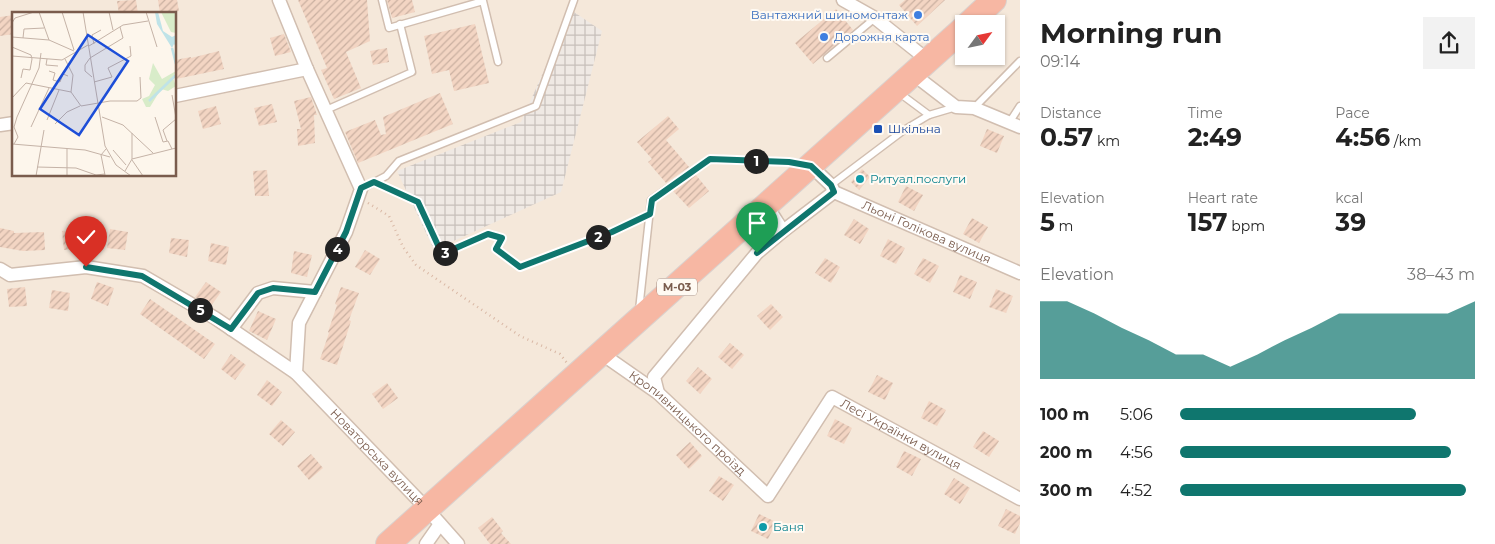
<!DOCTYPE html>
<meta charset="utf-8">
<style>
:root{--surface:#fff;--page:#f2f2f2;--text:#222;--muted:#767676;--accent:#0f766e}
body{margin:0;font-family:Montserrat,sans-serif;background:var(--page);color:var(--text);height:100vh;display:flex;flex-direction:column;font-size:19px;white-space:nowrap}
*{box-sizing:border-box;margin:0}
p{font-size:16px;color:var(--muted)}
.icon{flex:none;width:28px;height:28px;fill:none;stroke:currentColor;stroke-width:2;stroke-linecap:round;stroke-linejoin:round}
.map{position:relative;flex:1;overflow:hidden}
.details{display:flex;flex-direction:column;background:var(--surface);width:475px}
.details>*{flex:none}
.needle{width:32px;rotate:57deg}
.buttons{position:absolute;left:955px;top:15px;display:grid;gap:10px}
.buttons a{display:grid;place-items:center;width:50px;height:50px;border-radius:0px;background:var(--surface);box-shadow:0 1px 4px #0004;font-size:25px}
.pin{position:absolute;display:grid;place-items:center;width:42px;height:42px;color:#fff;margin:-51px -21px;border-radius:50% 50% 50% 0;rotate:-45deg;box-shadow:0 0 5px #0007}
.pin .icon{rotate:45deg}
.km{position:absolute;width:25px;height:25px;margin:-12px;border-radius:50%;background:#222;color:#fff;font-size:14px;line-height:25px;text-align:center}
.round{display:grid;place-items:center;flex:none;width:52px;height:52px;border-radius:0px;background:var(--page)}
.head{display:flex;align-items:center;justify-content:space-between;height:85px;padding:0 20px}
h1{font-size:28px;font-weight:700;line-height:38px}
.figures{display:grid;grid-template-columns:repeat(3,1fr);gap:8px;height:85px;padding:5px 20px}
.figures div{display:grid;align-content:center}
.figures b{font-size:25px;font-weight:700}
.figures small{font-size:14px;font-weight:400}
.figures p{font-size:14px}
.chart{height:140px;padding:10px 20px}
.chart p{display:flex;justify-content:space-between}
.chart svg{width:100%;height:90px;margin-top:5px;fill:var(--accent);opacity:.7}
ul{padding:0 20px;list-style:none;font-size:16px}
li{display:grid;grid-template-columns:80px 60px 1fr;align-items:center;height:38px}
li i{height:12px;border-radius:6px;background:var(--accent)}
main{display:flex;flex:1;min-height:0}
.map>svg:first-child{display:block}
</style>
<main>
<div class="map">
<svg width="1020" height="544" viewBox="0 0 1020 544">
<defs>
<pattern id="industrial-grid" width="8" height="8" patternUnits="userSpaceOnUse" patternTransform="scale(1.25)"><rect width="8" height="8" fill="#efe9e4"/><path d="M0 4h8M4 0v8" fill="none" stroke="#c7c0bb"/></pattern>
<pattern id="building-hatch" width="6" height="6" patternUnits="userSpaceOnUse" patternTransform="scale(1.25)"><rect width="6" height="6" fill="#f3d5c3"/><path d="M-1 1l2-2M0 6l6-6M5 7l2-2" fill="none" stroke="#cab0a1"/></pattern>
</defs>
<rect width="100%" height="100%" fill="#fdf6ec"/>
<path fill="#f5e8da" fill-rule="evenodd" d="M0 0H1020V544H0ZM14 14H175V175H14ZM964 24H996V56H964Z"/>
<path fill="url(#industrial-grid)" d="M571 10 602 31 561 192 434 250 397 171 521 122Z"/>
<g fill="url(#building-hatch)">
<path d="M136 0 138 14H119L117 1Z"/>
<path d="M158 0H177L179 11 160 14Z"/>
<path d="M298 0H367L370 41 346 52 361 88 334 99 321 70 327 68Z"/>
<path d="M387 0H412L415 12 392 18Z"/>
<path d="M905 0H945L917 26 899 5Z"/>
<path d="M836 9 853 30 813 64 795 43Z"/>
<path d="M14 15V34L0 36V17Z"/>
<path d="M475 24 489 83 454 91 449 70 432 74 424 36Z"/>
<path d="M284 34 291 52 275 56 270 38Z"/>
<path d="M387 48 389 62 373 65 370 51Z"/>
<path d="M219 51 224 69 176 79 175 60 191 57V58Z"/>
<path d="M440 93 453 124 358 163 345 132 375 120 381 135 386 134 383 117Z"/>
<path d="M311 97 317 115H314L315 143 298 146 297 129H301L294 101Z"/>
<path d="M272 104 277 122 259 126 254 108Z"/>
<path d="M216 106 221 124 203 129 198 111Z"/>
<path d="M668 116 679 129 666 140 689 167 666 183 648 162 652 159 637 142Z"/>
<path d="M987 129 1004 136 997 153 980 146Z"/>
<path d="M862 169 870 177 859 190 851 182Z"/>
<path d="M267 170 269 196H255L253 171Z"/>
<path d="M696 175 709 191 689 208 673 191Z"/>
<path d="M906 186 923 195 914 211 898 202Z"/>
<path d="M972 218 988 227 979 243 963 234Z"/>
<path d="M854 219 869 229 860 244 844 235Z"/>
<path d="M0 228 14 231V233L44 232 45 250 23 251 0 247Z"/>
<path d="M80 229 82 248 64 250 62 231Z"/>
<path d="M110 229 128 232 125 250 107 248Z"/>
<path d="M171 238 189 240 187 257 169 253Z"/>
<path d="M888 239 905 248 896 264 880 256Z"/>
<path d="M211 243 229 247 226 265 208 261Z"/>
<path d="M365 250 380 259 370 275 355 267Z"/>
<path d="M294 251 312 255 307 277 291 273Z"/>
<path d="M825 258 840 267 831 283 815 273Z"/>
<path d="M923 258 939 266 930 283 914 274Z"/>
<path d="M960 275 977 282 970 299 953 292Z"/>
<path d="M97 282 114 288 108 306 91 299Z"/>
<path d="M206 282 221 292 211 306 195 297Z"/>
<path d="M25 287 27 306 9 307 7 289Z"/>
<path d="M341 287 359 293 349 320 351 321 337 365 320 359 329 333 328 332 337 305 335 304Z"/>
<path d="M996 289 1013 296 1006 313 989 307Z"/>
<path d="M52 290 70 293 68 311 49 308Z"/>
<path d="M150 299 215 344 204 359 140 314Z"/>
<path d="M771 304 783 317 770 330 757 316Z"/>
<path d="M258 311 276 319 267 340 249 331Z"/>
<path d="M730 343 744 355 732 369 718 357Z"/>
<path d="M231 354 246 365 235 380 221 369Z"/>
<path d="M698 367 712 379 700 394 686 381Z"/>
<path d="M877 375 893 383 885 400 868 392Z"/>
<path d="M267 380 282 392 272 406 257 395Z"/>
<path d="M387 383 398 398 383 409 372 394Z"/>
<path d="M929 401 946 410 937 426 921 418Z"/>
<path d="M835 419 852 428 844 444 827 436Z"/>
<path d="M281 420 295 432 283 446 269 434Z"/>
<path d="M983 431 999 441 989 457 973 447Z"/>
<path d="M690 442 702 456 689 469 676 455Z"/>
<path d="M904 451 921 459 912 476 896 467Z"/>
<path d="M311 454 323 468 309 480 297 466Z"/>
<path d="M719 476 734 485 723 501 709 491Z"/>
<path d="M954 478 970 488 960 504 944 494Z"/>
<path d="M1006 509 1020 516V523L1015 534 998 526Z"/>
<path d="M759 514 776 522 768 539 751 531Z"/>
<path d="M492 517 503 531 501 533 511 544H490L478 528Z"/>
</g>
<g fill="none" stroke-linecap="round" stroke-linejoin="round">
<defs>
<g id="lane">
<path d="M382 0 389 28 483 1 498 62"/>
<path d="M827 58 875 18"/>
<path d="M898 92 929 115"/>
<path d="M974 108 1020 61"/>
<path d="M326 110 412 72 400 24"/>
<path d="M1009 123 1020 106"/>
<path d="M831 185 904 130 929 115 956 107"/>
<path d="M361 189 386 176 399 161 536 106 574 0"/>
<path d="M639 310 651 200 710 159 789 162 802 164"/>
</g>
<g id="street">
<path id="s1" d="M279 0 307 69 361 189 346 232 299 323 296 373 427 509 458 544"/>
<path d="M843 0 875 18 929 61"/>
<path d="M913 74 956 107 974 108 1020 127"/>
<path d="M175 96 307 69"/>
<path d="M0 125 14 123"/>
<path id="s2" d="M811 166 831 185 834 192 1020 273"/>
<path d="M783 231 834 192"/>
<path d="M0 269 10 275 86 267 143 276 215 318 296 373"/>
<path d="M231 329 258 293 273 288 315 292"/>
<path id="s3" d="M602 354 658 393 768 496 832 397 1020 499"/>
<path d="M658 393 654 377 757 253 783 231 767 206"/>
<path d="M426 544 440 524"/>
</g>
<g id="highway">
<path d="M968 24 994 0"/>
<path d="M388 544 964 28"/>
</g>
</defs>
<use href="#lane" stroke="#d1beb0" stroke-width="9"/>
<use href="#street" stroke="#d1beb0" stroke-width="15"/>
<use href="#highway" stroke="#dad1cd" stroke-width="26"/>
<g stroke="#d9b8a5" stroke-width="2.5" stroke-dasharray="1 4" stroke-linecap="butt">
<path d="M385 187 418 202 442 254 488 234 502 238 496 249 520 267 612 232 641 218"/>
<path d="M368 203 389 216 403 247 416 265 520 336 560 354 567 363"/>
</g>
<use href="#lane" stroke="#fff" stroke-width="6"/>
<use href="#street" stroke="#fff" stroke-width="12"/>
<use href="#highway" stroke="#f7b7a3" stroke-width="24"/>
</g>
<g fill="none" stroke-linecap="round" stroke-linejoin="round">
<defs>
<path id="route" d="M86 267 142 276 231 329 258 293 273 288 315 292 346 232 361 188 374 182 418 202 442 254 488 234 502 238 496 249 520 267 612 232 650 214 652 200 710 159 789 162 811 166 831 185 834 192 757 253"/>
</defs>
<use href="#route" stroke="#fff" stroke-width="10"/>
<use href="#route" stroke="#0f766e" stroke-width="6"/>
</g>
<g fill="#3f7fe0" stroke="#fffaf3" stroke-width="2">
<circle cx="918" cy="15" r="5"/>
<circle cx="824" cy="37" r="5"/>
</g>
<rect fill="#1a4fb4" stroke="#fffaf3" stroke-width="2" x="873" y="124" width="10" height="10" rx="2.5"/>
<g fill="#0f9aa8" stroke="#fffaf3" stroke-width="2">
<circle cx="860" cy="179" r="5"/>
<circle cx="763" cy="527" r="5"/>
</g>
<g text-anchor="middle" stroke-width="4" stroke-linejoin="round" paint-order="stroke">
<rect fill="#fffaf3" stroke="#a28b7f" stroke-width="1" x="657" y="278.5" width="40" height="17" rx="4"/>
<g font-size="11" font-weight="bold" fill="#7a5c4d">
<text x="677" y="291">М-03</text>
</g>
<g font-size="12" fill="#366cbe" stroke="#fffaf3" text-anchor="end">
<text x="908" y="19">Вантажний шиномонтаж</text>
<text x="834" y="41" text-anchor="start">Дорожня карта</text>
</g>
<g font-size="12" fill="#164399" stroke="#fffaf3" text-anchor="start">
<text x="888" y="133">Шкільна</text>
</g>
<g font-size="12" fill="#0d838f" stroke="#fffaf3" text-anchor="start">
<text x="870" y="183">Ритуал.послуги</text>
<text x="773" y="531">Баня</text>
</g>
<g font-size="12" fill="#7a5c4d" stroke="#fffaf3">
<text dy="4" stroke="none"><textPath href="#s2" startOffset="136">Льоні Голікова вулиця</textPath></text>
<text dy="4" stroke="none"><textPath href="#s3" startOffset="110">Кропивницького проїзд</textPath></text>
<text dy="4" stroke="none"><textPath href="#s3" startOffset="415">Лесі Українки вулиця</textPath></text>
<text dy="4" stroke="none"><textPath href="#s1" startOffset="521">Новаторська вулиця</textPath></text>
</g>
</g>
<g transform="translate(12 12)">
<rect width="164" height="164" fill="#fdf6ec"/>
<path d="M149 0H164V21L159 20Z" fill="#d8ecc9"/>
<path d="M141 51 150 67 164 59 161 66 164 74 156 79 149 77 138 95H134L130 87 137 84 143 73 137 67Z" fill="#d8ecc9"/>
<path d="M143 0H146L151 19 160 25 164 23V35L162 32 160 36 145 12Z" fill="#bfe3e8"/>
<path fill="none" stroke="#bfe3e8" stroke-width="2.5" d="M160 36 164 52M137 89 164 63"/>
<path fill="none" stroke="#c5b3a7" stroke-width="1" d="M27 0 37 28 62 39M50 0 62 38M71 0 93 134 104 153 119 164M97 0 101 18M134 0 145 35M0 11 3 6 22 0M0 25 37 28M11 26 12 17 32 16M82 32 80 23 89 18M77 34 111 13 136 9M0 35 19 43 20 47M0 44 50 48 76 33M35 47 34 53 46 54M53 47 61 63 59 80M37 59 43 61 41 68 48 70 51 62 56 64M80 65 73 59V53L78 46 111 26 108 15M9 66 11 57 18 58 20 47M82 70 100 65 96 56 119 44 118 34M160 83 164 106M0 86 14 71 59 80 69 94 98 89H125L129 86 128 65M90 105 111 113 141 141M143 105 151 130 156 129 160 137M35 108 47 78M43 112 55 100 68 94M19 115 37 76M120 121V147M155 129 151 118 164 107M0 132 73 138 98 145M2 132 6 125 2 115 5 105 27 56 29 41M55 137V164M101 138 114 153M120 148 131 164M25 155 64 156 84 163 93 162M113 159 120 147 164 136M93 163 89 143 94 137M24 164 32 118"/>
<path fill="#1d4ed8" fill-opacity="0.15" stroke="#1d4ed8" stroke-width="2.5" d="M76 23 116 49 67 123 28 97Z"/>
<rect width="164" height="164" fill="none" stroke="#7a5c4d" stroke-width="2.5"/>
</g>
</svg>
<div class="buttons">
<a><svg class="needle" viewBox="-14 -14 28 28"><path d="M0-13l5 13h-10z" fill="#e53935"/><path d="M0 13l5-13h-10z" fill="#767676"/></svg></a>
</div>
<div class="pin" style="left:757px;top:253px;background:#1e9e55"><svg class="icon" aria-label="arrive" viewBox="0 0 24 24"><path d="M6 21V4h12l-3 4 3 4H6"/></svg></div>
<div class="pin" style="left:86px;top:267px;background:#d93025"><svg class="icon" aria-label="check" viewBox="0 0 24 24"><path d="M5 12l5 5 9-10"/></svg></div>
<b class="km" style="left:756px;top:161px">1</b>
<b class="km" style="left:598px;top:237px">2</b>
<b class="km" style="left:445px;top:253px">3</b>
<b class="km" style="left:337px;top:249px">4</b>
<b class="km" style="left:200px;top:310px">5</b>
</div>
<section class="details">
<div class="head"><div><h1>Morning run</h1><p>09:14</p></div><a class="round"><svg class="icon" aria-label="share" viewBox="0 0 24 24"><path d="M12 15V3M7 8l5-5 5 5M5 13v7h14v-7"/></svg></a></div>
<div class="figures">
<div><p>Distance</p><b>0.57<small> km</small></b></div>
<div><p>Time</p><b>2:49</b></div>
<div><p>Pace</p><b>4:56<small> /km</small></b></div>
</div>
<div class="figures">
<div><p>Elevation</p><b>5<small> m</small></b></div>
<div><p>Heart rate</p><b>157<small> bpm</small></b></div>
<div><p>kcal</p><b>39</b></div>
</div>
<div class="chart"><p><span>Elevation</span>38–43 m</p>
<svg viewBox="0 0 160 44" preserveAspectRatio="none"><path d="M0 44V6L10 6L20 12L30 19L40 25L50 32L60 32L70 38L80 32L90 25L100 19L110 12L120 12L130 12L140 12L150 12L160 6V44z"/></svg>
</div>
<ul>
<li><b>100 m</b>5:06<i style="width:80%"></i></li>
<li><b>200 m</b>4:56<i style="width:92%"></i></li>
<li><b>300 m</b>4:52<i style="width:97%"></i></li>
</ul>
</section>
</main>
